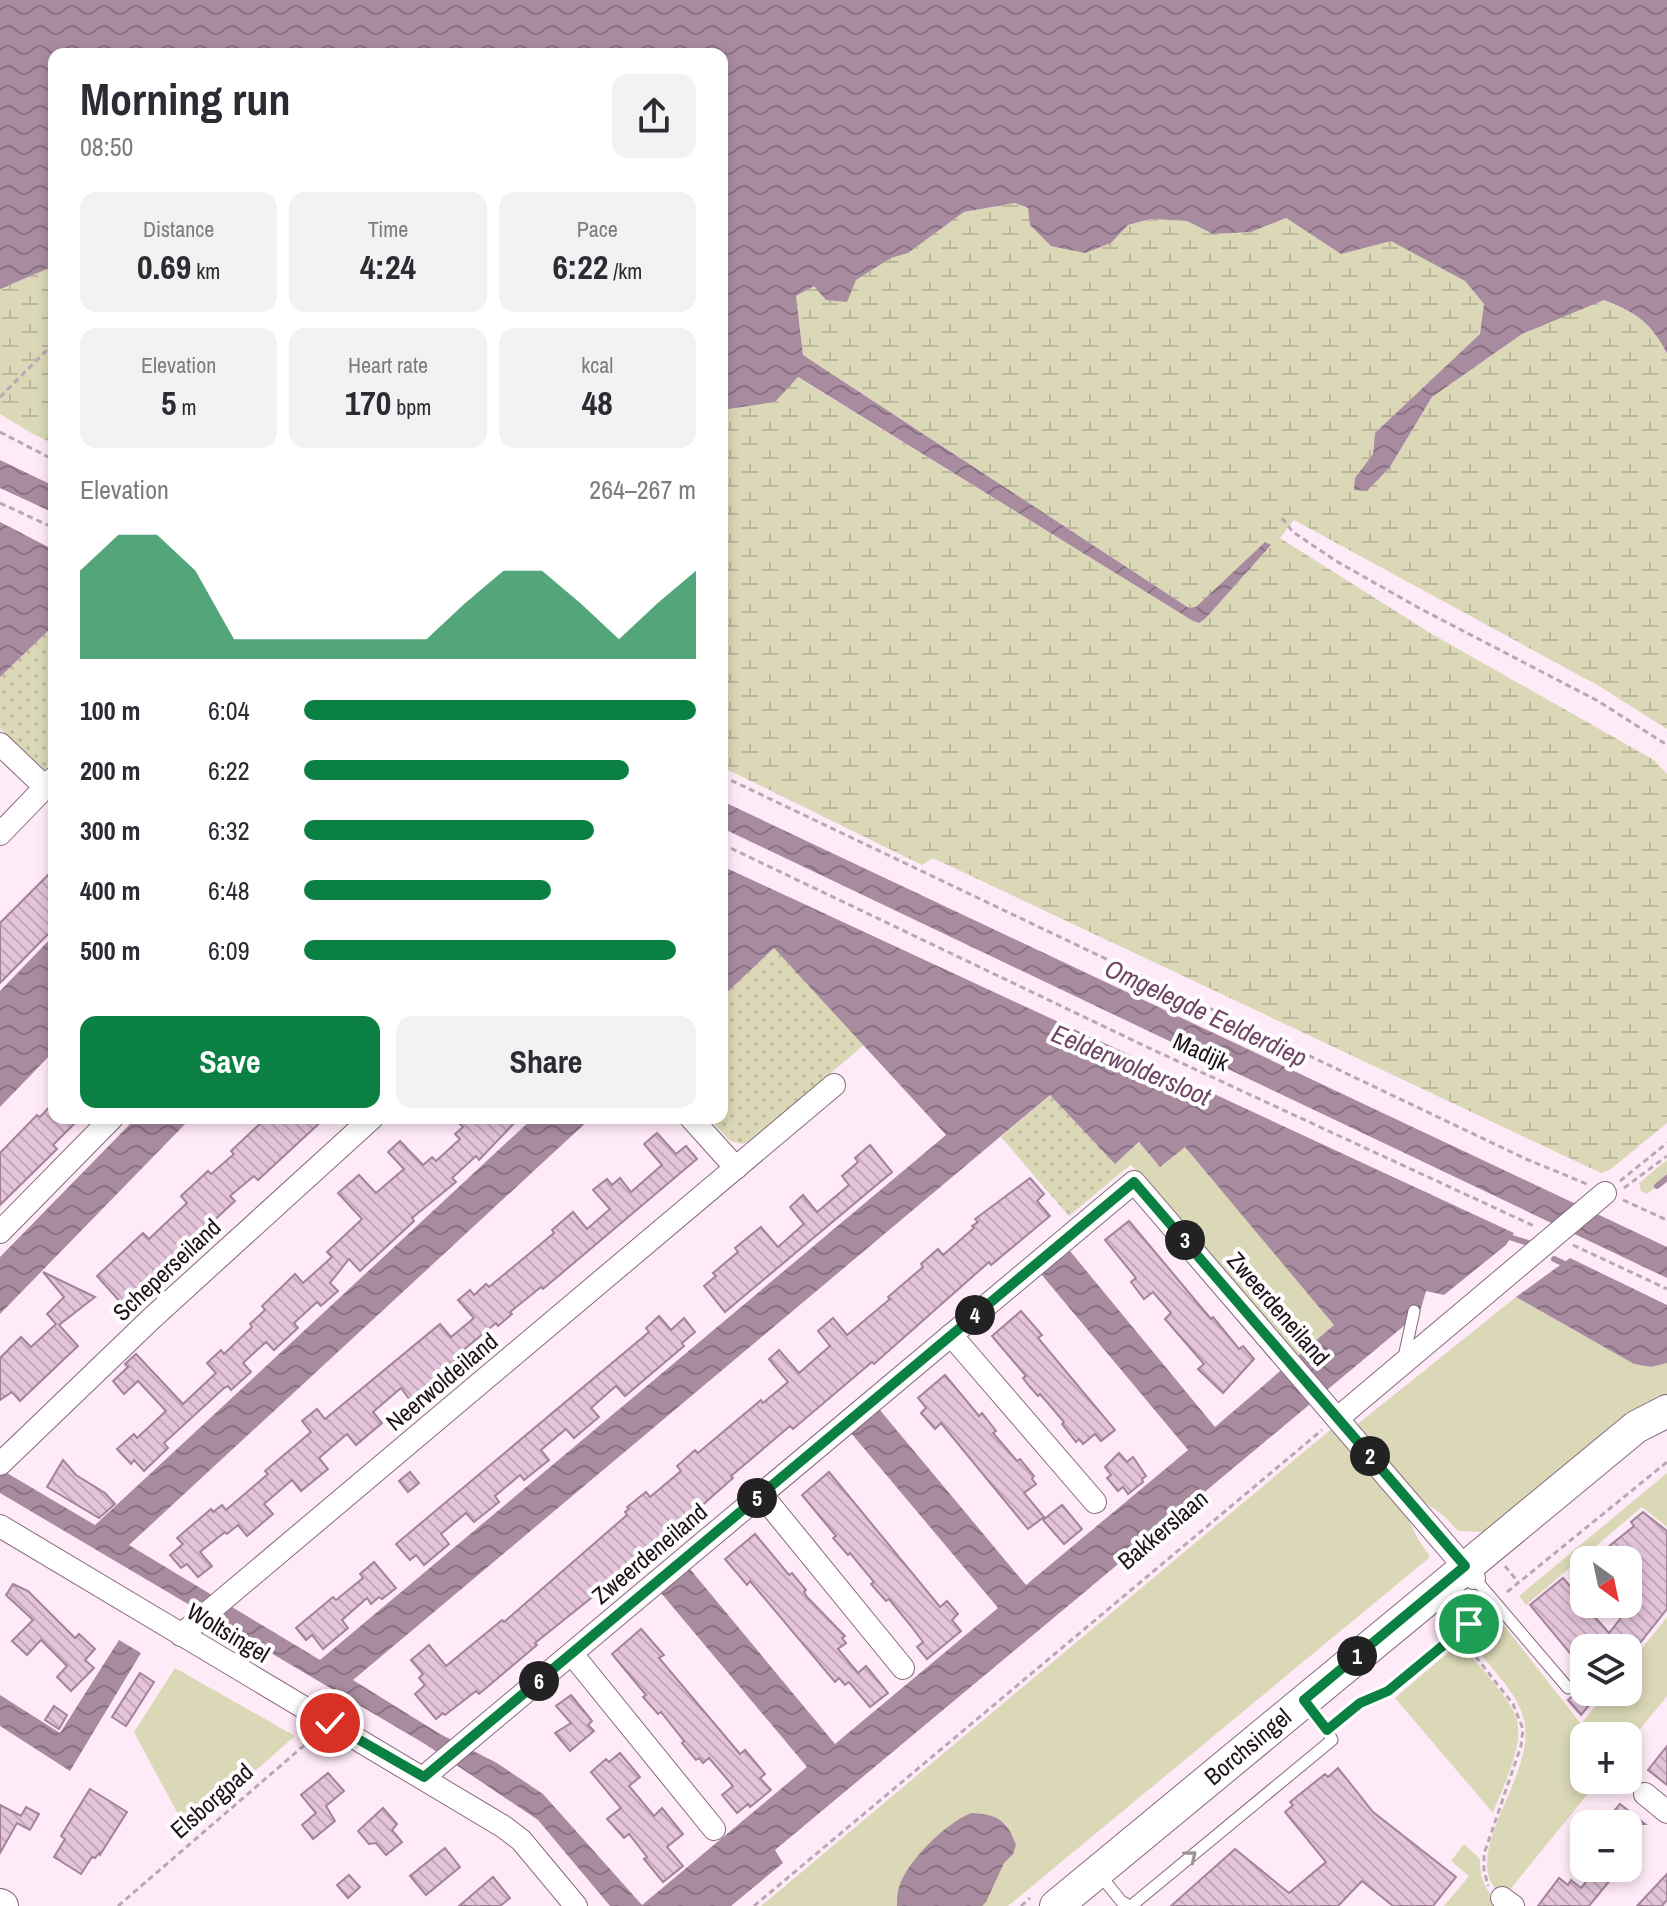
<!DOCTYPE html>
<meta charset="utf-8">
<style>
:root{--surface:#fff;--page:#f2f2f3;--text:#2b2b33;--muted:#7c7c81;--accent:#0b8043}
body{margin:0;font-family:"Archivo Narrow",sans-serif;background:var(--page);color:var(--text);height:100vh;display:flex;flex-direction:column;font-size:30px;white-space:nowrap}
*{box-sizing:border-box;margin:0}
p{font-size:26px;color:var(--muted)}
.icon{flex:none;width:44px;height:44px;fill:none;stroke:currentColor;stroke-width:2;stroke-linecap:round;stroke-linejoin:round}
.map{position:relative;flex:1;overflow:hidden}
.drawer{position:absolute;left:48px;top:48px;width:680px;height:1076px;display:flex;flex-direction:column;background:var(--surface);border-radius:16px;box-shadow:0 4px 12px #0003}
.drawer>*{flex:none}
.needle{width:52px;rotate:147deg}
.buttons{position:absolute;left:1570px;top:1546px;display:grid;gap:16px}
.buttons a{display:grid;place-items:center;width:72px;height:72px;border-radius:16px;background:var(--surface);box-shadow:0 4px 12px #0003;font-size:40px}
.pin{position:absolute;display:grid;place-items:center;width:68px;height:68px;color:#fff;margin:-34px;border:4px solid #fff;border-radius:50%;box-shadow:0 2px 8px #0007}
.km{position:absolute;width:40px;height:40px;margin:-20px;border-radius:50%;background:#222;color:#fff;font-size:22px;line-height:40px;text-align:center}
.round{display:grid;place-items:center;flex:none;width:84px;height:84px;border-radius:16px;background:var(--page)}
.summary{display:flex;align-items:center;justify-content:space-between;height:136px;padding:0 32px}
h1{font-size:44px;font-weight:700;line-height:60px}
.stats{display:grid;grid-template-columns:repeat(3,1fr);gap:12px;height:136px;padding:8px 32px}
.stats div{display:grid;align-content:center;border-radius:16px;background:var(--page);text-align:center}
.stats b{font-size:34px;font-weight:700}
.stats small{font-size:22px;font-weight:400}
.stats p{font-size:22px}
.chart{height:224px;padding:16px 32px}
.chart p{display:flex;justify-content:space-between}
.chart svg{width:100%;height:144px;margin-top:8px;fill:var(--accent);opacity:.7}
.primary-button{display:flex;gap:16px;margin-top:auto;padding:16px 32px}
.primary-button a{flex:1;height:92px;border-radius:16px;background:var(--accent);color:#fff;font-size:32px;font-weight:700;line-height:92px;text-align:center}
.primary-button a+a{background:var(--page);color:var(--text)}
ul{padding:0 32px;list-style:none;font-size:26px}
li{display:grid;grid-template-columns:128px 96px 1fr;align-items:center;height:60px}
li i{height:20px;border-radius:10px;background:var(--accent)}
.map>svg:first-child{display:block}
</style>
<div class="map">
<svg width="1667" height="1906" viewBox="0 0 1667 1906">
<defs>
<pattern id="forest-crowns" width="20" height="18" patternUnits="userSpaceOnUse" patternTransform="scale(2)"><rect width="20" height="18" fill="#dad8b6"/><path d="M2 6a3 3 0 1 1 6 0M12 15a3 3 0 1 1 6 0" fill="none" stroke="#bbb89c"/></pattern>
<pattern id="wetland-marsh" width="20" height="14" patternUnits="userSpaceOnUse" patternTransform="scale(2)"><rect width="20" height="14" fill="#dad8b6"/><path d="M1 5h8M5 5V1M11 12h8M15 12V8" fill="none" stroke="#bbb89c"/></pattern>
<pattern id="park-dots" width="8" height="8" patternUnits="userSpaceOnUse" patternTransform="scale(2)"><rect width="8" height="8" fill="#dad8b6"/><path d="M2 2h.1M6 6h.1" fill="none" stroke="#bbb89c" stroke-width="1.8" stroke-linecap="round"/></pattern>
<pattern id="water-waves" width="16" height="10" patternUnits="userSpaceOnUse" patternTransform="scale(2)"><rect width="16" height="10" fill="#a98ba0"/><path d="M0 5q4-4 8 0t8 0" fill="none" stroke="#897082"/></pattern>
<pattern id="building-back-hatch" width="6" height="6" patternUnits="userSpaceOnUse" patternTransform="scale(2)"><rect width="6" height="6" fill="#e3c4da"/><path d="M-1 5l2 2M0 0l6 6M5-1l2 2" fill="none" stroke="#c2a7ba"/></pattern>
</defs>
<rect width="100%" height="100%" fill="#ffeaf8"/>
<g fill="#dad8b6">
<path d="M1140 1142 1184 1146 1335 1325 1296 1357 1131 1165 1118 1175 1115 1164Z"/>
<path d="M1667 1160V1178L1647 1194 1641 1191 1639 1183Z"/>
<path d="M1516 1297 1634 1364 1651 1367 1667 1363V1406L1490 1539 1482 1532 1458 1531 1444 1516 1407 1490 1354 1427Z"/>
<path d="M1335 1426 1403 1508 1418 1539 1430 1557 1008 1906H761Z"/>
<path d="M1667 1473V1527L1642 1507 1526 1605 1519 1596Z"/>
<path d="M1496 1615 1581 1724 1607 1692H1628V1666L1667 1617V1696L1628 1744V1736H1584V1780H1599L1504 1897C1498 1891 1492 1886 1489 1878 1476 1836 1532 1772 1525 1725 1522 1696 1486 1662 1468 1640Z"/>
<path d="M1458 1644 1463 1646C1477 1664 1509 1697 1516 1717 1526 1743 1502 1788 1493 1813L1395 1698Z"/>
<path d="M175 1668 295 1736 187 1831 134 1732Z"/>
<path d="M1464 1844 1480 1859C1480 1880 1485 1889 1499 1904L1497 1906H1444L1469 1876 1451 1861Z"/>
</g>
<path fill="url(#forest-crowns)" d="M54 413V444L33 434Z"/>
<g fill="url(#wetland-marsh)">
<path d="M1015 203 1111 243 1128 225 1152 219 1187 221 1213 234 1251 232 1286 218 1341 254 1391 240 1465 281 1484 304 1481 334 1375 433 1373 454 1355 479 1390 467 1432 397 1522 334 1603 300C1637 313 1650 322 1667 353V729L1599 686 1294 520 1280 538 1430 633 1654 760 1667 774V1123L1611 1169 1601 1173 933 858 922 865 722 767V410L775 402 797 377 1193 621 1199 623 1205 619 1271 545 1196 608H1189L803 355 796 296 814 286 856 280 891 258 908 253 964 212Z"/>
<path d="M54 266V413L33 434 0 414V289Z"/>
</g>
<g fill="url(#park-dots)">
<path d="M54 625V760L43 772 0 728V677Z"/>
<path d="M774 948 864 1045 752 1140 742 1144 730 1141 709 1118H722V997Z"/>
<path d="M1050 1095 1115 1164 1118 1175 1069 1216 1001 1137Z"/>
</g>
<g fill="url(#water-waves)" fill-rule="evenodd">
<path d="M0 0H1667V353C1650 322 1637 313 1604 300L1522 334 1432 397 1390 467 1367 491 1354 490 1355 478 1373 454 1375 433 1480 334 1484 304 1465 281 1391 241 1341 254 1286 218 1251 232 1213 234 1187 221 1151 219 1128 225 1111 243 1085 253 1051 246 1030 225 1028 208 1015 203 964 212 908 253 891 258 856 280 847 302 826 300 814 286 796 296 803 355 1189 608 1196 607 1265 542 1271 545 1205 619 1199 623 1193 621 798 377 775 402 722 410V54H54V266L0 289Z"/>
<path d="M0 460 54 486V513L0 488Z"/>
<path d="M0 522 54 550V625L0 677Z"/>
<path d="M722 801 1667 1247V1278L722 828Z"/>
<path d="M722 866 1514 1233 1506 1245 1444 1295 1426 1291 1420 1312 1409 1311 1405 1325 775 1850 783 1863 731 1906H610L538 1820 425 1744 0 1493V1469L95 1525 533 1118H591L129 1545 320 1660 946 1135 774 948 722 997ZM1050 1095 1115 1164 1139 1142 1160 1167 1185 1147 1334 1325 1215 1427 1070 1251 1041 1274 1188 1450 1026 1585 879 1409 851 1433 998 1608 835 1744 690 1569 661 1593 807 1767 642 1905 543 1794 497 1763 440 1734 353 1680Z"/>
<path d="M54 935V1051L0 1107V991Z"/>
<path d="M136 1118H191L0 1314V1257Z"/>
<path d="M1570 1258 1667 1305V1363L1651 1367 1634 1364 1516 1297Z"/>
<path d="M119 1640 141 1653 70 1771 0 1726V1695L60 1733Z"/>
<path d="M971 1813C997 1814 1007 1820 1016 1845L1013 1854 1004 1863 986 1902 982 1906H897C897 1899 897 1893 899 1887 907 1861 946 1823 971 1813Z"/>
</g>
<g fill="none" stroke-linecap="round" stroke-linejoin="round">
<g stroke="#a98ba0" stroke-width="6">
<path d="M1657 1186 1667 1178"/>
<path d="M1506 1236 1528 1243"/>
<path d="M1554 1259 1569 1266"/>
</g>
</g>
<g fill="url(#building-back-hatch)" stroke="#a28399" stroke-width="2">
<path d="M54 869V928L0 983V923Z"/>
<path d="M54 1102V1118H80L53 1145 57 1149 0 1205V1153L37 1115 40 1117Z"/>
<path d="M266 1118H325L258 1180 254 1176 230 1196 235 1201 123 1305 97 1276 143 1233 149 1239 187 1203 181 1196 208 1171 211 1174 234 1154 231 1151Z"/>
<path d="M454 1118H519L479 1160 476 1156 452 1178 456 1182 412 1218 414 1221 360 1271 349 1259 330 1283 338 1291 321 1306 317 1302 294 1323 298 1328 274 1350 266 1342 243 1363 251 1372 231 1390 228 1386 224 1388 164 1443 168 1448 144 1471 134 1460 131 1464 117 1449 134 1434 137 1438 166 1411 138 1381 124 1394 113 1381 128 1367 125 1364 136 1354 183 1404 216 1373 207 1363 221 1350 224 1354 252 1327 250 1324 265 1310 262 1306 295 1274 303 1283 332 1257 327 1252 362 1219 338 1193 359 1175 376 1193 404 1169 388 1152 400 1141 423 1165 432 1157 436 1161 460 1139 455 1134 463 1127Z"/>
<path d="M657 1133 676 1154 686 1146 697 1159 543 1289 541 1287 510 1312 512 1314 498 1326 496 1323 462 1351 464 1352 410 1400 401 1388 373 1412 382 1423 356 1445 347 1434 319 1458 328 1469 301 1491 292 1480 264 1504 273 1514 247 1536 238 1525 227 1534 225 1532 200 1552 212 1566 198 1577 187 1564 181 1568 170 1555 183 1544 177 1538 211 1509 213 1512 222 1505 226 1510 268 1474 265 1471 311 1432 302 1421 317 1409 325 1419 440 1324 451 1337 474 1318 458 1300 470 1290 474 1295 486 1284 489 1287 554 1233 552 1230 573 1212 587 1229 610 1209 593 1190 607 1179 612 1185 620 1178 631 1192 662 1165 644 1144Z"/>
<path d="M870 1145 892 1172 725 1312 704 1286 716 1276 713 1273 738 1252 735 1248 761 1227 778 1247 804 1224 790 1207 803 1195 817 1212 849 1185 842 1176 858 1162 855 1158Z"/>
<path d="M1030 1178 1044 1194 1037 1201 1050 1216 991 1265 989 1262 874 1364 872 1362 793 1429 790 1426 750 1460 731 1476 733 1478 655 1547 535 1643 537 1645 492 1683 479 1694 476 1691 445 1715 443 1713 436 1719 415 1694 425 1685 419 1678 423 1674 411 1660 429 1645 446 1666 502 1620 504 1622 627 1515 625 1512 629 1509 627 1507 646 1492 650 1497 681 1471 677 1466 695 1450 698 1453 761 1400 763 1403 788 1382 769 1359 779 1350 799 1373 830 1346 818 1331 833 1318 847 1335 890 1299 888 1297 923 1267 921 1264 938 1249 943 1255 974 1228 972 1226 978 1222 975 1219Z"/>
<path d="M1129 1221 1211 1319 1213 1317 1239 1349 1243 1346 1254 1359 1223 1393 1198 1369 1204 1364 1165 1319 1171 1313 1153 1292 1144 1299 1131 1282 1136 1278 1105 1240Z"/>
<path d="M43 1272 95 1297 59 1325 78 1346 20 1401 12 1392 0 1400V1358L21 1337 31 1347 56 1324 47 1314 64 1297Z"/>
<path d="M1021 1311 1042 1335 1038 1338 1115 1430 1101 1441 1095 1434 1083 1444 1079 1439 1076 1442 1062 1424 1064 1422 1040 1394 1038 1396 1030 1387 1023 1378 1026 1376 992 1336Z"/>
<path d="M659 1316 671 1330 684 1318 695 1332 682 1343 684 1346 625 1396 616 1386 591 1408 599 1417 574 1438 566 1429 541 1450 549 1460 524 1480 520 1475 495 1496 499 1502 474 1522 466 1513 441 1534 449 1544 424 1565 416 1555 410 1560 396 1544 649 1332 646 1328Z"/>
<path d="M945 1375 979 1416 982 1413 996 1431 993 1433 1017 1461 1020 1459 1034 1476 1032 1479 1036 1484 1024 1493 1044 1517 1028 1529 941 1423 935 1429 921 1413 926 1408 918 1398Z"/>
<path d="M1119 1453 1127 1462 1133 1457 1146 1476 1142 1479 1143 1482 1128 1494 1123 1487 1118 1491 1107 1478 1111 1475 1105 1467Z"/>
<path d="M63 1460 76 1475 105 1493 115 1504 99 1518 47 1487Z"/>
<path d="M410 1472 419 1483 408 1492 399 1481Z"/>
<path d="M829 1472 940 1607 947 1601 958 1614 952 1620 961 1631 927 1659 917 1647 923 1642 911 1626 889 1599 886 1601 878 1592 871 1584 874 1582 850 1553 848 1555 833 1538 836 1536 802 1495Z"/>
<path d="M1062 1505 1082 1529 1064 1544 1043 1520Z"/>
<path d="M1643 1512 1667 1531V1609L1636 1648H1584V1670L1530 1605 1563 1578 1576 1593 1581 1606 1594 1616 1609 1633 1632 1604 1628 1598V1560H1592L1634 1526 1631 1522Z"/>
<path d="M755 1534 789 1575 792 1573 806 1590 804 1592 807 1597 845 1636 842 1638 846 1643 838 1649 858 1673 866 1666 888 1693 870 1707 849 1682 845 1685 839 1678 835 1682 750 1581 747 1585 725 1559Z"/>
<path d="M374 1562 396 1588 382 1599 379 1597 371 1604 367 1598 342 1620 348 1628 323 1649 312 1635 306 1640 296 1628 333 1597 336 1600 363 1578 360 1574Z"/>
<path d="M13 1584 28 1591 75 1638 79 1634 95 1649 85 1660 94 1668 71 1691 57 1677 67 1666 41 1640 27 1655 12 1641 33 1620 6 1595Z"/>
<path d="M641 1629 664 1655 659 1658 740 1754 745 1750 765 1774 760 1778 771 1790 750 1807 748 1804 737 1813 722 1795 733 1786 709 1758 703 1763 699 1758 696 1760 682 1743 684 1741 661 1712 658 1714 643 1697 646 1695 612 1654Z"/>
<path d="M140 1673 154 1682 126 1726 112 1717Z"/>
<path d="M1577 1692H1600L1581 1715 1568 1700Z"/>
<path d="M571 1695 592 1721 588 1725 594 1731 570 1751 555 1733 571 1723 556 1706Z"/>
<path d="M54 1706 67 1715 59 1729 45 1720Z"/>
<path d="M1667 1746V1785L1648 1770Z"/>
<path d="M620 1753 640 1777 629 1786 654 1816 662 1808 683 1834 667 1847 683 1866 663 1882 644 1859 647 1857 629 1834 624 1838 607 1819 621 1808 591 1772 606 1759 609 1762Z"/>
<path d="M1338 1768 1373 1812 1456 1877 1433 1906H1393L1362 1881 1338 1906H1171L1235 1849 1289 1893 1326 1862 1285 1812 1293 1805 1290 1802 1325 1774 1328 1777Z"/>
<path d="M328 1773 344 1791 326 1806 335 1821 313 1839 302 1825 316 1813 301 1795Z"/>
<path d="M90 1789 127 1812 100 1855 99 1853 95 1858 92 1857 81 1874 54 1857 65 1839 61 1836Z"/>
<path d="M1620 1804 1645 1824H1603Z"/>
<path d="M0 1805 21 1816 26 1807 39 1814 30 1830 17 1823 0 1853Z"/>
<path d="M383 1808 397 1824 392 1830 402 1842 386 1855 376 1843 369 1844 358 1831Z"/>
<path d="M445 1848 460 1867 426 1895 410 1876Z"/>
<path d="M1598 1868H1620L1589 1906H1538L1559 1878 1568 1885 1571 1880 1581 1888Z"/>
<path d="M1667 1874V1900L1662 1906H1637Z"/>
<path d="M349 1875 360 1887 348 1898 337 1885Z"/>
<path d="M493 1877 510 1898 500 1906H459Z"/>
</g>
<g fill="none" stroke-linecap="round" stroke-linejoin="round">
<defs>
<g id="lane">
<path d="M1404 1357 1414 1311"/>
<path d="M1475 1579 1568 1688"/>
<path d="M1100 1875 1121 1901 1129 1906"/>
<path d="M1131 1906 1332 1740 1327 1730 1305 1702"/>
</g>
<g id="street">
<path d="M0 744 45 787"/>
<path d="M0 834 54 778"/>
<path d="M691 1118 736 1168"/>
<path d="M0 1232 112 1118"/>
<path d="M951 1335 1095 1502"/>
<path d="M1338 1418 1605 1193"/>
<path d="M0 1464 151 1319 372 1118"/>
<path d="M761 1494 903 1668"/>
<path d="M0 1526 504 1827 521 1840 576 1906"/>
<path d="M181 1635 834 1085"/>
<path d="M572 1654 714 1829"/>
<path d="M424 1777 1134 1182 1474 1578"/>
<path d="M1645 1794 1667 1812"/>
<path d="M1502 1898 1513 1906"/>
</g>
<g id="secondary">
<path d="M0 1905 2 1906"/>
<path d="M1056 1906 1636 1427 1667 1411"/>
</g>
</defs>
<use href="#lane" stroke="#86697e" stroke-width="13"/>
<use href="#street" stroke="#86697e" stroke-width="24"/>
<use href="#secondary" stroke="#86697e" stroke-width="34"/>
<g stroke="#baa7b4" stroke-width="3" stroke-dasharray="6 4" stroke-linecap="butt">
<path d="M0 397 54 343"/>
<path d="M0 432 54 460"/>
<path d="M0 503 54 528"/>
<path d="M1282 518 1293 532 1336 561 1419 608 1598 701 1667 745"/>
<path d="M722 776 1526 1159 1587 1184"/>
<path d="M722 844 1147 1047 1534 1226"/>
<path d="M1620 1181 1667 1143"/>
<path d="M1624 1188 1667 1156"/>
<path d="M1623 1200 1667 1220"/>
<path d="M1573 1245 1667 1289"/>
<path d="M1505 1566 1518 1582"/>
<path d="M1507 1592 1667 1462"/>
<path d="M1457 1609 1469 1624"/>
<path d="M1457 1633 1513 1704 1523 1729 1521 1746 1484 1854V1870L1488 1886"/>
<path d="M1339 1720 1360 1703 1388 1691 1483 1612"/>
<path d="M118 1906 315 1736"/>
<path d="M754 1906 1322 1430"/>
<path d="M1021 1906 1030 1898"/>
</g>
<use href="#lane" stroke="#fff" stroke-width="11"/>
<use href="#street" stroke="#fff" stroke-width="22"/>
<use href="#secondary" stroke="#fff" stroke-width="32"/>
</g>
<defs><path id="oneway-chevron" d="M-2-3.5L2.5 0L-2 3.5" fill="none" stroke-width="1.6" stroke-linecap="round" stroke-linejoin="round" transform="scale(2)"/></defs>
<use stroke="#9a9498" href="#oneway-chevron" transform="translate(1191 1856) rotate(-39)"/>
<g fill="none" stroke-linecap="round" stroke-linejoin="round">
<defs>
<path id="route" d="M330 1723 424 1777 1134 1182 1465 1566 1304 1700 1327 1730 1360 1703 1388 1691 1469 1624"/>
</defs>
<use href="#route" stroke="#fff" stroke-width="16"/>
<use href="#route" stroke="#0b8043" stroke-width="10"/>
</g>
<g text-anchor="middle" stroke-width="8" stroke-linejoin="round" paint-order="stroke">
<g font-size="24" fill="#1e121b" stroke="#fefefe">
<text transform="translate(1201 1052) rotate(25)" y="8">Madijk</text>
<text transform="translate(167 1270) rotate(-43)" y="8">Scheperseiland</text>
<text transform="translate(1278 1309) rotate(49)" y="8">Zweerdeneiland</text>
<text transform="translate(442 1382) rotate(-40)" y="8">Neerwoldeiland</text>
<text transform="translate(1163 1530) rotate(-40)" y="8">Bakkerslaan</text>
<text transform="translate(650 1554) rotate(-40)" y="8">Zweerdeneiland</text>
<text transform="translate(228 1633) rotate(31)" y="8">Woltsingel</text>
<text transform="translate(1248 1747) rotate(-40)" y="8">Borchsingel</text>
<text transform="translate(212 1801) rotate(-41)" y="8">Elsborgpad</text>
</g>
<g font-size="26" font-style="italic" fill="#714566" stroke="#fefefe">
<text transform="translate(1206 1013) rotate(25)" y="9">Omgelegde Eelderdiep</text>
<text transform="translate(1131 1065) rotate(23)" y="9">Eelderwoldersloot</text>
</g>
</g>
</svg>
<div class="buttons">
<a><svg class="needle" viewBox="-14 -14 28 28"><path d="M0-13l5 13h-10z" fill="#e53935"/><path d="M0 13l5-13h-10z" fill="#7c7c81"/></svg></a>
<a><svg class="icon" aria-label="layers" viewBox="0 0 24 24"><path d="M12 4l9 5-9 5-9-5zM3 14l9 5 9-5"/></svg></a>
<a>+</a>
<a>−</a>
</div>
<div class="pin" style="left:1469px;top:1624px;background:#1e9e55"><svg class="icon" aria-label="arrive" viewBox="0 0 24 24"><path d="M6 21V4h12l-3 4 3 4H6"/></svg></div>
<div class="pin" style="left:330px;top:1723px;background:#d93025"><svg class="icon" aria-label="check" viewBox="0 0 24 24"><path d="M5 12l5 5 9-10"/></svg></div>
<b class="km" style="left:1357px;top:1656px">1</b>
<b class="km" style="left:1370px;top:1456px">2</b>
<b class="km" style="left:1185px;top:1240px">3</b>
<b class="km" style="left:975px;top:1315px">4</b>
<b class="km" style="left:757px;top:1498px">5</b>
<b class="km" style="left:539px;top:1681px">6</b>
<section class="drawer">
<div class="summary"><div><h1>Morning run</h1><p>08:50</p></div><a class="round"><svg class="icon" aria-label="share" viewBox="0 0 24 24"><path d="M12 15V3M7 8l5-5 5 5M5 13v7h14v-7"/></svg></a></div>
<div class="stats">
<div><p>Distance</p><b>0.69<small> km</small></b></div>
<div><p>Time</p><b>4:24</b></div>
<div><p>Pace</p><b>6:22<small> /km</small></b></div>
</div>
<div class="stats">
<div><p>Elevation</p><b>5<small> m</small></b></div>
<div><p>Heart rate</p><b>170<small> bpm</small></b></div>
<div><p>kcal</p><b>48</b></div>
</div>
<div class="chart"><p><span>Elevation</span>264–267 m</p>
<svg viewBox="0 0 160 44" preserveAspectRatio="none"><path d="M0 44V17L10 6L20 6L30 17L40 38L50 38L60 38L70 38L80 38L90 38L100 27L110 17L120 17L130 27L140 38L150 27L160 17V44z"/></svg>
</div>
<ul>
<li><b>100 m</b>6:04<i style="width:100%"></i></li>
<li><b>200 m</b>6:22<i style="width:83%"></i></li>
<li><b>300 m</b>6:32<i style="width:74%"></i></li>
<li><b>400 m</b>6:48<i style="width:63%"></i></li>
<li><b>500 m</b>6:09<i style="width:95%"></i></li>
</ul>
<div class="primary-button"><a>Save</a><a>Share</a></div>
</section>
</div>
